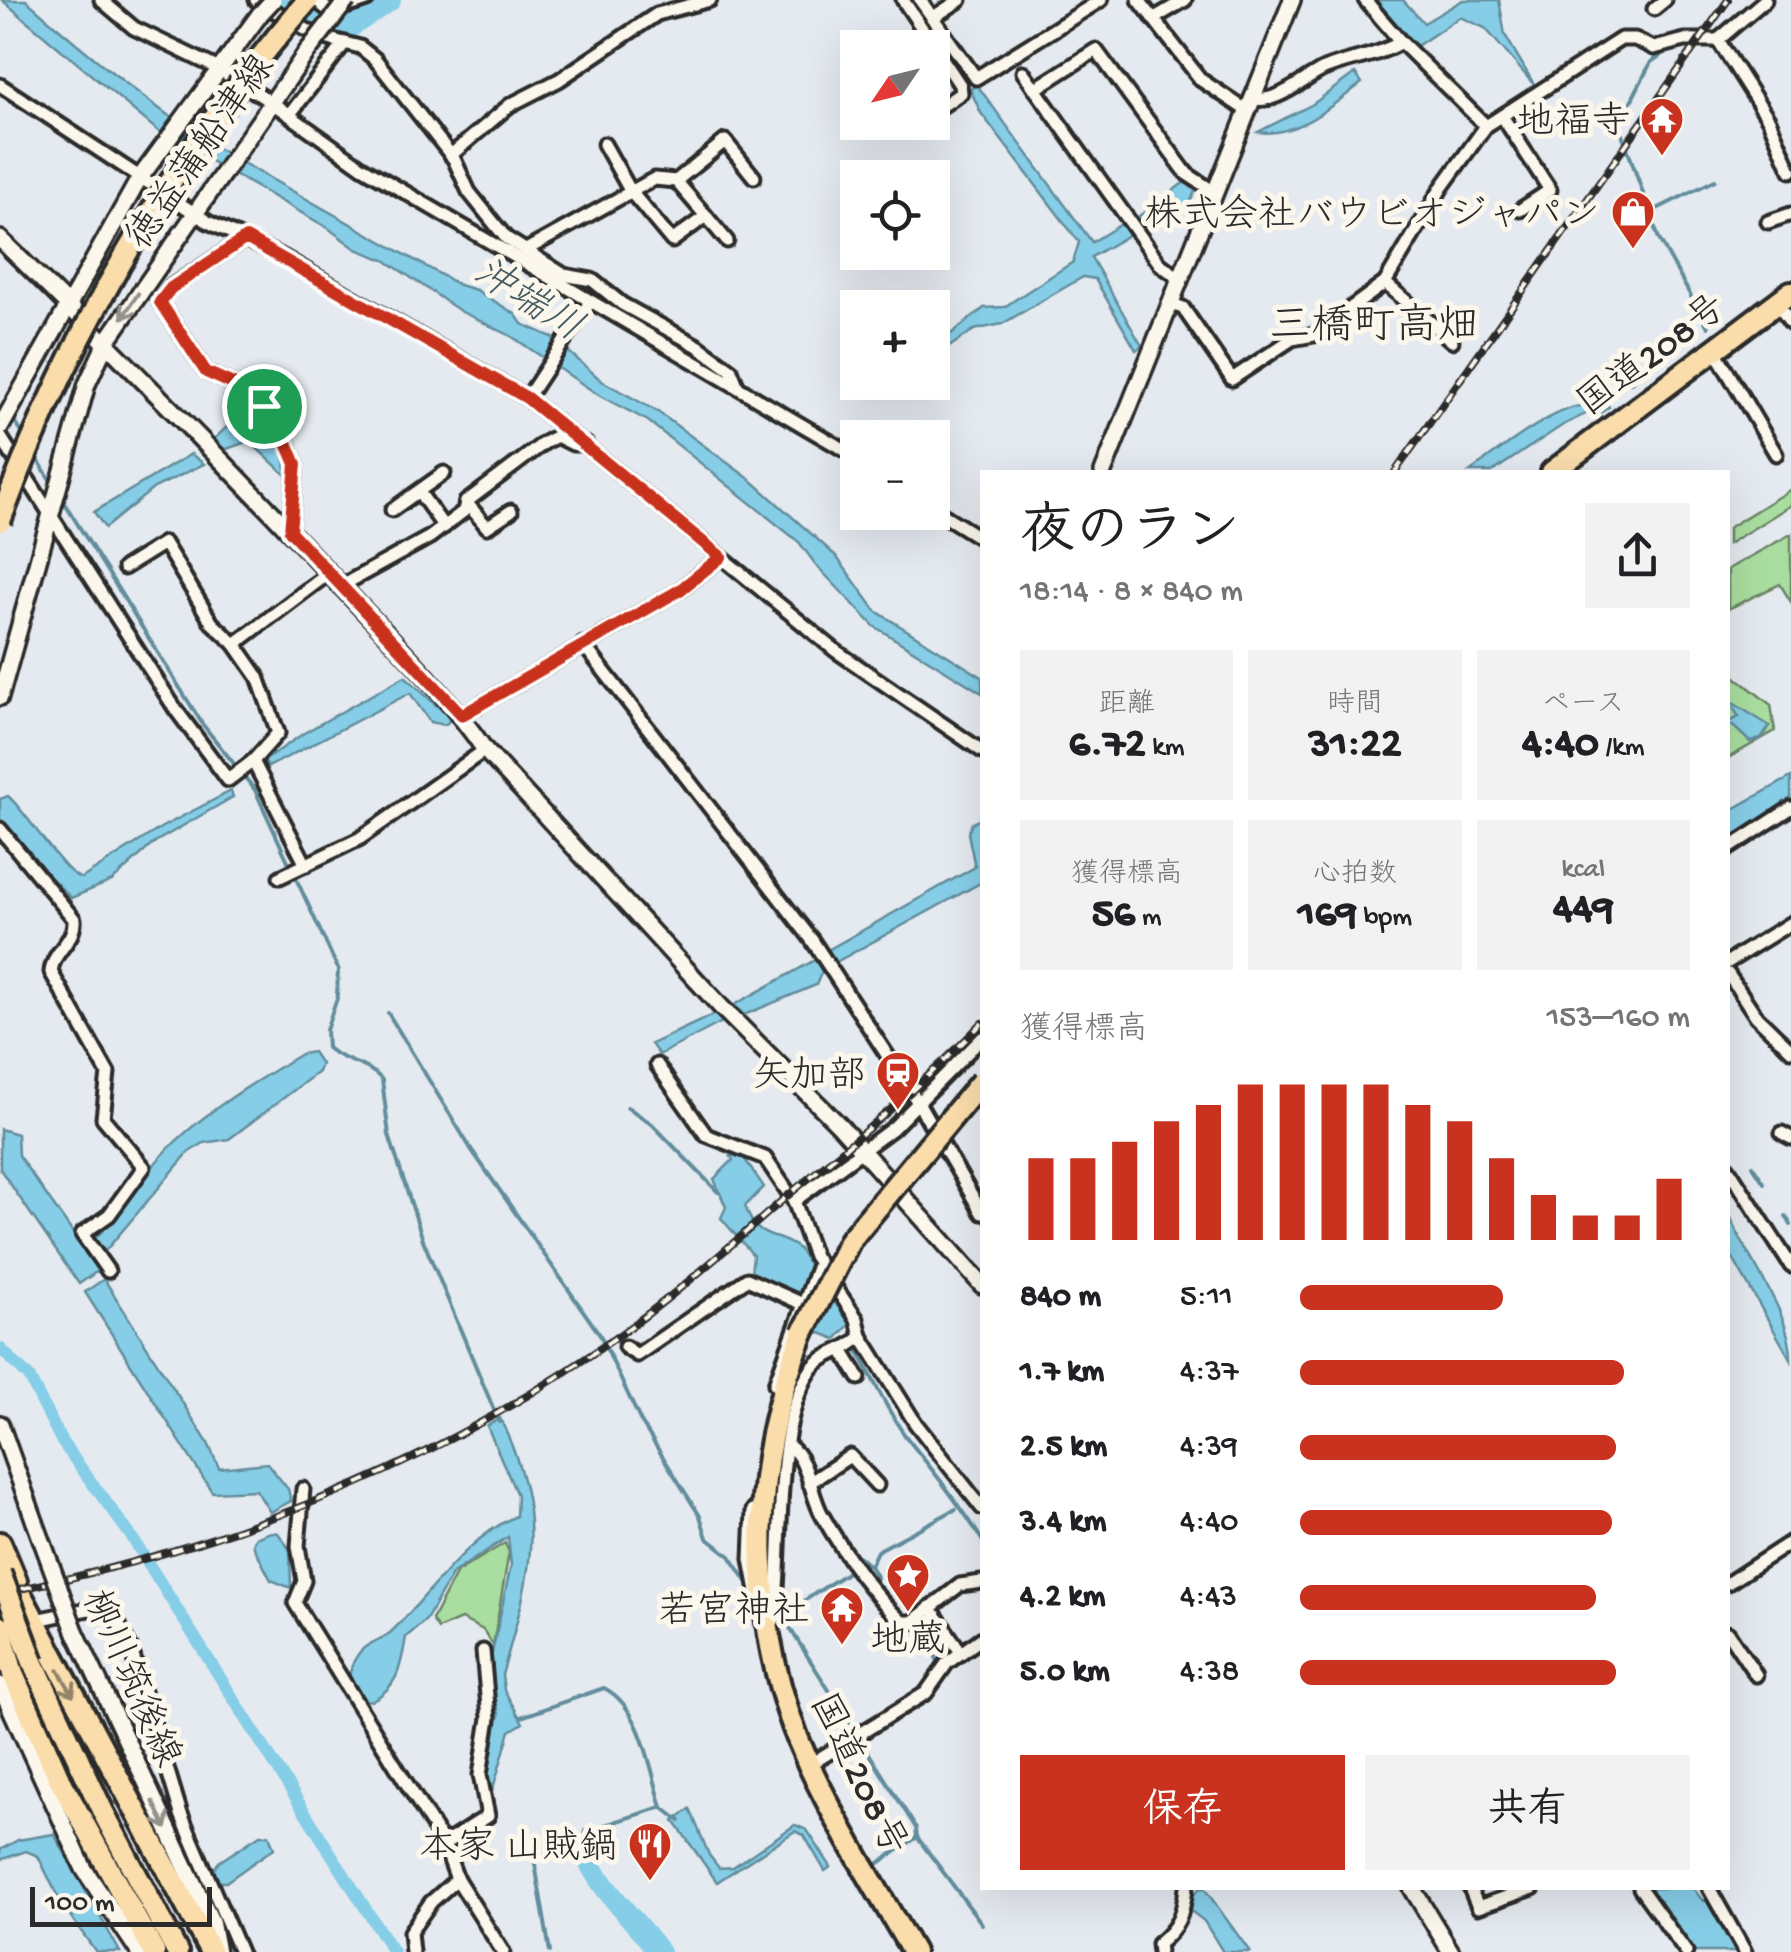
<!DOCTYPE html>
<html lang="ja">
<meta charset="utf-8">
<style>
:root{--surface:#fff;--page:#f2f2f2;--text:#202124;--muted:#757577;--accent:#c8321e}
body{margin:0;font-family:"Gochi Hand","Klee One",sans-serif;background:var(--page);color:var(--text);height:100vh;display:flex;flex-direction:column;font-size:38px;white-space:nowrap}
*{box-sizing:border-box;margin:0}
p{font-size:32px;color:var(--muted)}
.icon{flex:none;width:55px;height:55px;fill:none;stroke:currentColor;stroke-width:2;stroke-linecap:round;stroke-linejoin:round}
.map{position:relative;flex:1;overflow:hidden}
.drawer{position:absolute;left:980px;top:470px;width:750px;height:1420px;display:flex;flex-direction:column;background:var(--surface);border-radius:0px;box-shadow:0 10px 40px #0002}
.drawer>*{flex:none}
.needle{width:65px;rotate:235deg}
.tools{position:absolute;left:840px;top:30px;display:grid;gap:20px}
.tools a{display:grid;place-items:center;width:110px;height:110px;border-radius:0px;background:var(--surface);box-shadow:0 10px 40px #0002;font-size:50px}
.scale{position:absolute;left:30px;bottom:25px;width:182px;box-sizing:border-box;padding-left:10px;border:5px solid #2b2b2b;border-top:0;font-size:28px;line-height:35px;white-space:nowrap;color:#2b2b2b;-webkit-text-stroke:8px #fbf7ec;paint-order:stroke}
.pin{position:absolute;display:grid;place-items:center;width:85px;height:85px;color:#fff;margin:-42px;border:5px solid #fff;border-radius:50%;box-shadow:0 2px 10px #0007}
.round{display:grid;place-items:center;flex:none;width:105px;height:105px;border-radius:0px;background:var(--page)}
.summary{display:flex;align-items:center;justify-content:space-between;height:170px;padding:0 40px}
h1{font-size:55px;font-weight:700;line-height:75px}
.figures{display:grid;grid-template-columns:repeat(3,1fr);gap:15px;height:170px;padding:10px 40px}
.figures div{display:grid;align-content:center;border-radius:0px;background:var(--page);text-align:center}
.figures b{font-size:42px;font-weight:700}
.figures small{font-size:28px;font-weight:400}
.figures p{font-size:28px}
.chart{height:280px;padding:20px 40px}
.chart p{display:flex;justify-content:space-between}
.chart svg{width:100%;height:180px;margin-top:10px;stroke:var(--accent);stroke-width:6}
.button{display:flex;gap:20px;margin-top:auto;padding:20px 40px}
.button a{flex:1;height:115px;border-radius:0px;background:var(--accent);color:#fff;font-size:40px;font-weight:700;line-height:115px;text-align:center}
.button a+a{background:var(--page);color:var(--text)}
ul{padding:0 40px;list-style:none;font-size:32px}
li{display:grid;grid-template-columns:160px 120px 1fr;align-items:center;height:75px}
li i{height:25px;border-radius:12px;background:var(--accent)}
.map>svg:first-child{display:block}
</style>
<div class="map">
<svg width="1791" height="1952" viewBox="0 0 1791 1952">
<rect width="100%" height="100%" fill="#e5eaf0"/>
<filter id="ink" filterUnits="userSpaceOnUse"><feTurbulence type="fractalNoise" baseFrequency=".01" numOctaves="2"/><feDisplacementMap in="SourceGraphic" scale="20" xChannelSelector="R" yChannelSelector="G"/><feConvolveMatrix kernelMatrix="1 2 1 2 8 2 1 2 1" color-interpolation-filters="sRGB"/></filter>
<g filter="url(#ink)">
<g fill="#aadea0" stroke="#6a8466" stroke-width="2.5">
<path d="M1791 489V505L1728 544V528Z"/>
<path d="M1791 534V602L1780 584 1728 609V569Z"/>
<path d="M1732 674 1771 705 1775 731 1728 758V677Z"/>
<path d="M505 1543 509 1552 493 1645 483 1630 461 1619 438 1629 432 1620 457 1572Z"/>
</g>
<g fill="#86cee7" stroke="#628d9c" stroke-width="2.5">
<path d="M2 0H26C85 52 146 102 211 145L459 285 476 290 515 314 522 324 552 337 602 381 658 412 751 480 836 556 876 611 982 677V693L874 626 816 565 799 542 648 421 600 396 511 336 460 311 385 260 356 249 328 228 158 131Z"/>
<path d="M1374 0H1403L1424 23 1463 0H1499L1505 35 1535 86 1485 28 1460 17 1415 47Z"/>
<path d="M1355 73 1362 83C1332 105 1297 138 1258 132L1313 104Z"/>
<path d="M977 85 1092 242 1123 223 1132 233 1091 257 1142 346 1136 350 1095 279 1083 277 1002 324 974 330 933 358V348L984 308 1004 307 1073 262 1079 242 981 113 970 89Z"/>
<path d="M1186 181 1195 191 1188 208 1174 217 1164 206 1138 224 1135 219Z"/>
<path d="M230 391C265 400 283 441 287 476L249 441 224 450 214 439 230 424 225 398Z"/>
<path d="M1604 398 1609 407 1601 413 1596 409 1563 425 1492 472H1469C1494 455 1563 398 1593 406Z"/>
<path d="M191 454 204 464 154 488 105 528 94 512Z"/>
<path d="M405 676 451 719 445 725 430 722 410 693 268 767 264 761 304 733Z"/>
<path d="M1728 700 1770 726 1761 739 1750 742 1733 726 1728 727V722L1739 717Z"/>
<path d="M1791 777V798L1728 841V812Z"/>
<path d="M231 791 233 797 155 842 112 881 71 898 0 827V799L8 796C27 812 66 878 82 878L162 827Z"/>
<path d="M981 819 982 882 834 963 826 951 975 867 968 833 972 823Z"/>
<path d="M815 960 822 971 816 985 744 1015 734 1005Z"/>
<path d="M717 1013 724 1021 659 1055 651 1044Z"/>
<path d="M313 1052 321 1064 318 1072 229 1139 204 1143 189 1152 101 1256 95 1238C121 1215 135 1186 158 1160 195 1117 253 1083 301 1054Z"/>
<path d="M0 1129 17 1134 18 1155 99 1270 79 1284 0 1169Z"/>
<path d="M730 1155 744 1158 764 1187 745 1206C758 1244 774 1230 799 1249L850 1324 836 1339 818 1332 791 1292 751 1274 753 1255 721 1218 726 1207 714 1179 733 1160Z"/>
<path d="M1728 1210C1745 1261 1791 1307 1791 1360L1728 1250Z"/>
<path d="M104 1279 208 1443 219 1468 267 1463 288 1489 291 1501 270 1512 256 1490 212 1492 85 1292Z"/>
<path d="M500 1418C548 1520 532 1570 502 1675L504 1690 523 1723 510 1731 491 1795 486 1775 499 1714 489 1667 511 1565 508 1537 453 1573 426 1620 406 1637C401 1665 399 1687 371 1701L362 1699 349 1682C349 1671 352 1662 359 1653 367 1642 381 1641 391 1632 432 1593 462 1541 516 1516L517 1495 487 1426Z"/>
<path d="M271 1532 278 1533 290 1550 291 1588 271 1580 253 1545 255 1538Z"/>
<path d="M690 1809 709 1855 719 1868 733 1867 795 1825 807 1830 831 1867 825 1871 804 1835 795 1831 717 1882 674 1821Z"/>
<path d="M54 1834 120 1952H96L61 1903 38 1856 26 1851 0 1860V1850L18 1840Z"/>
<path d="M260 1835H269L274 1848 226 1882H215L211 1873 219 1862Z"/>
<path d="M1200 1888H1204L1250 1952H1223L1204 1921 1191 1911 1193 1895Z"/>
<path d="M1646 1888H1693L1703 1901 1708 1899 1737 1952H1694Z"/>
</g>
<g fill="none" stroke-linecap="round" stroke-linejoin="round">
<g stroke="#628d9c" stroke-width="4">
<path d="M1657 48 1660 56 1651 62 1619 125 1659 239 1708 327"/>
<path d="M1649 213 1715 180"/>
<path d="M1630 383 1636 378"/>
<path d="M13 419 24 436"/>
<path d="M34 453 52 483"/>
<path d="M60 496 203 725 255 790 338 969 337 998 326 1030 327 1048C343 1062 370 1064 382 1080L389 1135 423 1240 499 1422"/>
<path d="M388 1013 471 1149 600 1335 641 1422 700 1516 707 1538 730 1556 752 1589"/>
<path d="M627 1107 652 1124 718 1192"/>
<path d="M1753 1166 1764 1183"/>
<path d="M1786 1216 1791 1225"/>
<path d="M856 1348C873 1377 887 1412 907 1438 933 1471 960 1504 982 1540"/>
<path d="M858 1556 870 1566"/>
<path d="M877 1578 870 1566 877 1551 956 1509"/>
<path d="M779 1611 916 1828 917 1837 982 1924"/>
<path d="M784 1614 851 1570"/>
<path d="M932 1649 938 1661 932 1672"/>
<path d="M521 1717 604 1688C642 1707 650 1769 662 1807"/>
<path d="M873 1867 917 1837"/>
<path d="M550 1952 534 1858 583 1847 586 1831 662 1807 680 1821"/>
</g>
<path stroke="#86cee7" stroke-width="12" d="M0 1348 29 1377 62 1442 131 1536 393 1952"/>
<g stroke="#86cee7" stroke-width="22">
<path d="M287 0 310 16 348 28 390 0"/>
<path d="M583 1847C595 1885 634 1918 659 1952"/>
</g>
<defs>
<g id="street">
<path d="M101 0 134 28 217 68 271 102 362 167 858 458"/>
<path d="M256 0 317 36 360 47 375 59 454 159 469 192 506 238 564 275 592 280 622 304 698 346 731 370 737 385"/>
<path d="M315 0 331 12 367 0"/>
<path d="M903 0 960 85 961 93 932 113"/>
<path d="M920 0 976 78 1101 0"/>
<path d="M1139 0 1201 80 1246 110"/>
<path d="M1365 0 1401 42 1486 126"/>
<path d="M1765 0 1718 40 1769 120 1791 171"/>
<path d="M1654 9 1665 0"/>
<path d="M932 18 960 0"/>
<path d="M1153 19 1185 0"/>
<path d="M1023 72 1160 264 1179 278"/>
<path d="M0 85 208 222 283 257 527 398 836 651 982 751"/>
<path d="M1035 89 1096 50 1187 174 1213 191"/>
<path d="M1251 98C1275 106 1303 79 1324 69 1350 58 1376 57 1401 42"/>
<path d="M290 114 345 43"/>
<path d="M1502 116 1550 190 1520 210"/>
<path d="M604 144 631 192 672 241 706 216 676 181"/>
<path d="M451 155 510 105 559 80 657 14 710 0"/>
<path d="M706 216 727 241"/>
<path d="M1768 222 1791 214"/>
<path d="M246 238 171 287 160 302 206 372 251 392 284 435 296 464 290 531"/>
<path d="M526 250 654 179 676 181 725 141 754 177"/>
<path d="M1385 283 1452 341"/>
<path d="M1776 302 1791 323"/>
<path d="M1169 303 1183 308 1232 379 1292 339 1314 335 1385 283 1442 187 1486 126 1621 39H1635L1654 48 1685 40H1718"/>
<path d="M1714 349 1776 454"/>
<path d="M527 398 590 302"/>
<path d="M0 436 176 710 228 780 253 761 278 733 258 677 235 644 329 573"/>
<path d="M419 492 444 527"/>
<path d="M466 502 487 527 511 511"/>
<path d="M932 508 982 539"/>
<path d="M392 510 444 473"/>
<path d="M124 568 164 543 212 623 235 644"/>
<path d="M341 586 430 537 464 511 466 502 544 443 557 436 573 444H586"/>
<path d="M583 644 812 940 919 1104 982 1213"/>
<path d="M462 715 680 590 721 557"/>
<path d="M253 761 306 865"/>
<path d="M0 829 74 919C76 941 53 950 51 972L108 1073 103 1118 144 1167 109 1215 82 1234 108 1271"/>
<path d="M1728 849 1791 808"/>
<path d="M280 877 359 839 485 750"/>
<path d="M1728 962 1791 923"/>
<path d="M1728 974 1756 1016 1791 1050"/>
<path d="M657 1065 706 1135 765 1158 794 1201 814 1256 857 1319 861 1336 916 1424 982 1508"/>
<path d="M1782 1133 1791 1138"/>
<path d="M1728 1168 1791 1266"/>
<path d="M794 1201 893 1128 982 1038"/>
<path d="M625 1347 637 1355 747 1279 803 1304"/>
<path d="M842 1350 859 1378"/>
<path d="M775 1384 818 1265"/>
<path d="M789 1446C809 1460 810 1494 822 1515 844 1554 870 1591 902 1622H912L960 1585 982 1582"/>
<path d="M809 1483 850 1456 877 1485"/>
<path d="M303 1489 298 1546 304 1581 295 1603 444 1844 457 1879 503 1952"/>
<path d="M753 1510 751 1559 757 1591"/>
<path d="M1728 1583 1791 1542"/>
<path d="M930 1607 960 1651"/>
<path d="M41 1619 88 1609 114 1615 131 1649 181 1814 240 1952"/>
<path d="M774 1620C784 1552 772 1428 811 1370 822 1353 848 1351 861 1336"/>
<path d="M1728 1633 1756 1675"/>
<path d="M809 1765 926 1693 947 1663 982 1638"/>
<path d="M444 1844 488 1816 480 1775 489 1718 483 1651"/>
<path d="M1470 1888 1478 1907 1533 1888"/>
<path d="M1640 1888 1686 1952"/>
<path d="M1709 1888 1745 1952"/>
<path d="M412 1952 410 1932 431 1902 457 1879"/>
<path d="M1159 1952 1158 1944C1179 1927 1183 1914 1186 1888"/>
</g>
<g id="secondary">
<path d="M0 239C116 352 230 467 340 585 390 639 444 690 485 750L721 1007 840 1126 982 1285"/>
<path d="M0 428 139 179 260 14"/>
<path d="M1103 472 1292 0"/>
<path d="M0 697 87 384 107 341 307 52"/>
<path d="M0 1424 35 1522"/>
<path d="M75 1631 211 1921 217 1952"/>
<path d="M0 1685 84 1869 139 1952"/>
<path d="M1412 1888 1451 1952"/>
</g>
<g id="highway">
<path d="M1552 472 1791 292"/>
<path d="M803 1333C746 1470 747 1630 809 1765 839 1829 878 1891 913 1952"/>
<path d="M0 1543 16 1581"/>
<path d="M22 1597 211 1952"/>
<path d="M33 1662 103 1812 177 1952"/>
<path d="M13 1674 58 1776 154 1952"/>
</g>
</defs>
<use href="#street" stroke="#2b2b2b" stroke-width="19"/>
<use href="#secondary" stroke="#2b2b2b" stroke-width="22"/>
<use href="#highway" stroke="#2b2b2b" stroke-width="28"/>
<use href="#street" stroke="#fbf7ec" stroke-width="11"/>
<use href="#secondary" stroke="#fbf7ec" stroke-width="15"/>
<use href="#highway" stroke="#faddab" stroke-width="20"/>
<defs>
<g id="rail">
<path d="M1395 472 1728 0"/>
<path d="M0 1593C225 1549 435 1468 622 1333 679 1292 732 1244 785 1198 852 1142 922 1086 982 1023"/>
</g>
</defs>
<use href="#rail" stroke="#2b2b2b" stroke-width="8"/>
<use href="#rail" stroke="#fbf7ec" stroke-width="4" stroke-dasharray="11" stroke-linecap="butt"/>
<defs>
<g id="secondary-bridge">
<path d="M260 14 273 0"/>
<path d="M307 52 347 0"/>
<path d="M35 1522 75 1631"/>
</g>
<g id="highway-bridge">
<path d="M0 521C71 329 174 155 308 0"/>
<path d="M803 1333 850 1240 982 1081"/>
<path d="M0 1573 33 1662"/>
<path d="M0 1627 13 1674"/>
</g>
</defs>
<use href="#secondary-bridge" stroke="#2b2b2b" stroke-width="22" stroke-linecap="butt"/>
<use href="#highway-bridge" stroke="#2b2b2b" stroke-width="28" stroke-linecap="butt"/>
<use href="#secondary-bridge" stroke="#fbf7ec" stroke-width="15"/>
<use href="#highway-bridge" stroke="#faddab" stroke-width="20"/>
</g>
<defs><path id="oneway-shaft" d="M-6 0H5M1.5-3L5.5 0L1.5 3" fill="none" stroke-width="1.6" stroke-linecap="round" stroke-linejoin="round" transform="scale(2.5)"/></defs>
<g stroke="#93918c">
<use href="#oneway-shaft" transform="translate(130 306) rotate(123)"/>
<use href="#oneway-shaft" transform="translate(160 1815) rotate(64)"/>
</g>
<use stroke="#92846b" href="#oneway-shaft" transform="translate(66 1683) rotate(59)"/>
</g>
<g fill="none" stroke-linecap="round" stroke-linejoin="round" filter="url(#ink)">
<defs>
<path id="route" d="M246 238 527 398 721 557 680 590 462 715 290 531 296 464 284 436 251 392 206 372 160 302 171 288Z"/>
</defs>
<use href="#route" stroke="#fff" stroke-width="20"/>
<use href="#route" stroke="#c8321e" stroke-width="12"/>
</g>
<defs>
<symbol id="temple-pin" viewBox="-11 -11 22 30"><path d="M0 17L-7.5 6A9.5 9.5 0 1 1 7.5 6Z" fill="#c8321e" stroke="#fbf7ec"/><path d="M0-6L5-2H3V0L6.5 2.5H4V6H1.5V3h-3V6H-4V2.5H-6.5L-3 0V-2H-5Z" fill="#fff"/></symbol>
<symbol id="shop-pin" viewBox="-11 -11 22 30"><path d="M0 17L-7.5 6A9.5 9.5 0 1 1 7.5 6Z" fill="#c8321e" stroke="#fbf7ec"/><path d="M-5-2.5h2.3a2.7 3.5 0 0 1 5.4 0H5L5.5 6h-11ZM-1.5-2.5h3a1.5 2.3 0 0 0-3 0Z" fill="#fff"/></symbol>
<symbol id="station-pin" viewBox="-11 -11 22 30"><path d="M0 17L-7.5 6A9.5 9.5 0 1 1 7.5 6Z" fill="#c8321e" stroke="#fbf7ec"/><path d="M-3-6H3Q5-6 5-4V2Q5 4 3 4L4.5 6H3L1.5 4h-3L-3 6H-4.5L-3 4Q-5 4-5 2V-4Q-5-6-3-6ZM-3.5-4v3h7v-3ZM-3.5 1v1.5H-2V1ZM2 1v1.5H3.5V1Z" fill="#fff"/></symbol>
<symbol id="sight-pin" viewBox="-11 -11 22 30"><path d="M0 17L-7.5 6A9.5 9.5 0 1 1 7.5 6Z" fill="#c8321e" stroke="#fbf7ec"/><path d="M0-6L1.8-2.2L6-1.7L2.9 1.2L3.7 5.4L0 3.3L-3.7 5.4L-2.9 1.2L-6-1.7L-1.8-2.2Z" fill="#fff"/></symbol>
<symbol id="restaurant-pin" viewBox="-11 -11 22 30"><path d="M0 17L-7.5 6A9.5 9.5 0 1 1 7.5 6Z" fill="#c8321e" stroke="#fbf7ec"/><path d="M-5-6h1v4h1v-4h1v4h1v-4h1v5L-1.5 .5V6h-2V.5L-5-1ZM5-6V6H3V1.5H1.5Q1.5-4 5-6Z" fill="#fff"/></symbol>
</defs>
<g fill-rule="evenodd">
<use href="#temple-pin" x="1637" y="94" width="50" height="68"/>
<use href="#shop-pin" x="1608" y="187" width="50" height="68"/>
<use href="#station-pin" x="873" y="1048" width="50" height="68"/>
<use href="#sight-pin" x="883" y="1550" width="50" height="68"/>
<use href="#temple-pin" x="817" y="1583" width="50" height="68"/>
<use href="#restaurant-pin" x="625" y="1819" width="50" height="68"/>
</g>
<g text-anchor="middle" stroke-width="10" stroke-linejoin="round" paint-order="stroke">
<g font-size="38" fill="#2b2b2b" stroke="#fbf7ec" text-anchor="end">
<text x="1630" y="132">地福寺</text>
<text x="1600" y="225">株式会社バウビオジャパン</text>
<text x="866" y="1086">矢加部</text>
<text x="810" y="1621">若宮神社</text>
<text x="908" y="1650" text-anchor="middle">地蔵</text>
<text x="618" y="1857">本家 山賊鍋</text>
</g>
<g font-size="38" fill="#2b2b2b" stroke="#fbf7ec">
<text transform="translate(198 150) rotate(-55)" y="13">徳益蒲船津線</text>
<text transform="translate(1650 353) rotate(-37)" y="13">国道208号</text>
<text transform="translate(134 1677) rotate(66)" y="13">柳川筑後線</text>
<text transform="translate(861 1773) rotate(64)" y="13">国道208号</text>
</g>
<g font-size="40" font-style="italic" fill="#465c63" stroke="#fbf7ec">
<text transform="translate(530 297) rotate(32)" y="14">沖端川</text>
</g>
<g font-size="42" fill="#2b2b2b" stroke="#fbf7ec">
<text x="1374" y="337">三橋町高畑</text>
</g>
</g>
</svg>
<div class="tools">
<a><svg class="needle" viewBox="-14 -14 28 28"><path d="M0-13l5 13h-10z" fill="#e53935"/><path d="M0 13l5-13h-10z" fill="#757577"/></svg></a>
<a><svg class="icon" aria-label="locate" viewBox="0 0 24 24"><circle cx="12" cy="12" r="6"/><path d="M12 2v4M12 18v4M2 12h4M18 12h4"/></svg></a>
<a>+</a>
<a>−</a>
</div>
<div class="scale">100 m</div>
<div class="pin" style="left:264px;top:406px;background:#1e9e55"><svg class="icon" aria-label="arrive" viewBox="0 0 24 24"><path d="M6 21V4h12l-3 4 3 4H6"/></svg></div>
<section class="drawer">
<div class="summary"><div><h1>夜のラン</h1><p>18:14 · 8 × 840 m</p></div><a class="round"><svg class="icon" aria-label="share" viewBox="0 0 24 24"><path d="M12 15V3M7 8l5-5 5 5M5 13v7h14v-7"/></svg></a></div>
<div class="figures">
<div><p>距離</p><b>6.72<small> km</small></b></div>
<div><p>時間</p><b>31:22</b></div>
<div><p>ペース</p><b>4:40<small> /km</small></b></div>
</div>
<div class="figures">
<div><p>獲得標高</p><b>56<small> m</small></b></div>
<div><p>心拍数</p><b>169<small> bpm</small></b></div>
<div><p>kcal</p><b>449</b></div>
</div>
<div class="chart"><p><span>獲得標高</span>153–160 m</p>
<svg viewBox="0 0 160 44" preserveAspectRatio="none"><path d="M5 44V24M15 44V24M25 44V20M35 44V15M45 44V11M55 44V6M65 44V6M75 44V6M85 44V6M95 44V11M105 44V15M115 44V24M125 44V33M135 44V38M145 44V38M155 44V29"/></svg>
</div>
<ul>
<li><b>840 m</b>5:11<i style="width:52%"></i></li>
<li><b>1.7 km</b>4:37<i style="width:83%"></i></li>
<li><b>2.5 km</b>4:39<i style="width:81%"></i></li>
<li><b>3.4 km</b>4:40<i style="width:80%"></i></li>
<li><b>4.2 km</b>4:43<i style="width:76%"></i></li>
<li><b>5.0 km</b>4:38<i style="width:81%"></i></li>
</ul>
<div class="button"><a>保存</a><a>共有</a></div>
</section>
</div>
